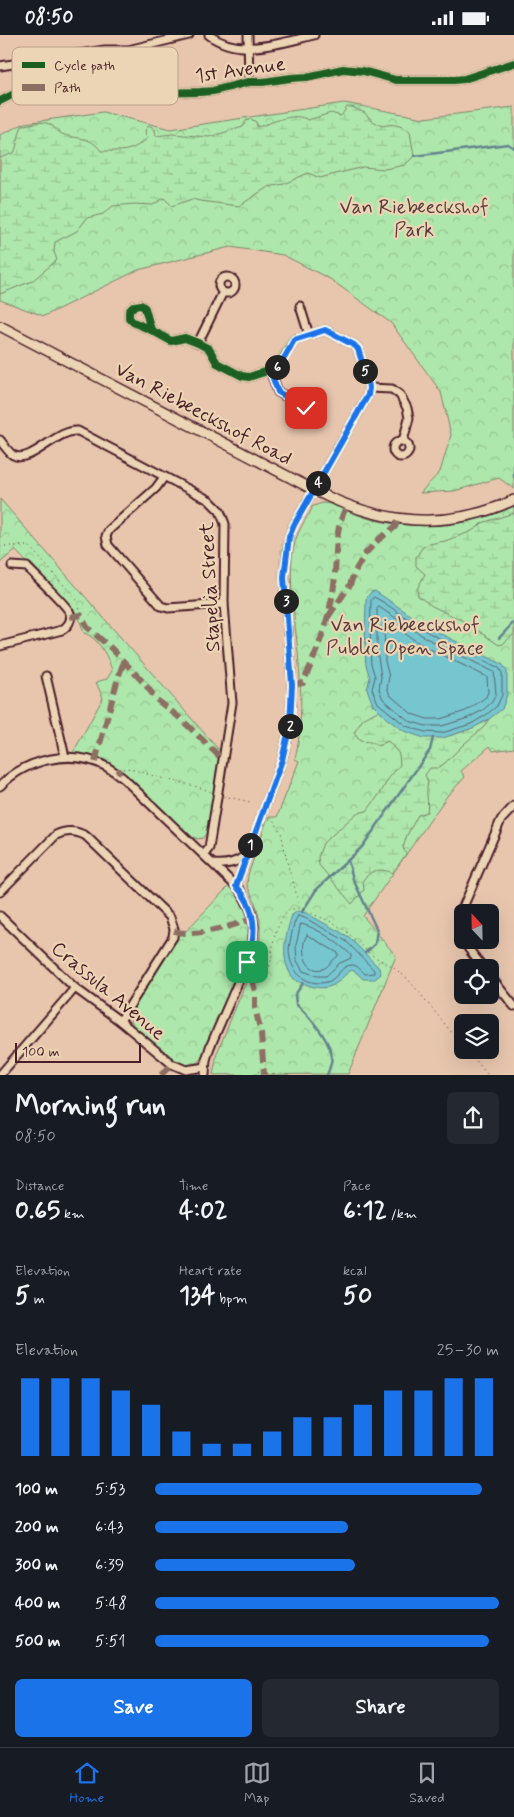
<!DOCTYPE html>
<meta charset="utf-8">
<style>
:root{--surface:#171b24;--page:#242831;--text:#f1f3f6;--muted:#9ea1a6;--line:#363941;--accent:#1a73e8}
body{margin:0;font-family:Mynerve,sans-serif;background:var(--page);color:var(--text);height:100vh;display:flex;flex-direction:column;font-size:19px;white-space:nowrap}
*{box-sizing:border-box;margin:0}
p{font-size:16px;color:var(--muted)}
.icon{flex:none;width:28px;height:28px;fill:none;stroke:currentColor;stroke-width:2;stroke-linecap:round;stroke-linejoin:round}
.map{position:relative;height:1040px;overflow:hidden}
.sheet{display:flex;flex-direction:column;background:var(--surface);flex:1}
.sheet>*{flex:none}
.needle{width:32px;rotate:338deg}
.fabs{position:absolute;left:454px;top:869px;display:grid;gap:10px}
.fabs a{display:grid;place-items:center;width:45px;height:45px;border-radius:8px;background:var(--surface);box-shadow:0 5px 20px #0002;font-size:25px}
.scale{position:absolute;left:15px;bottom:12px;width:126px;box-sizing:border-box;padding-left:5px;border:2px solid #4a1f2b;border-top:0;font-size:14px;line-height:18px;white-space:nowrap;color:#4a1f2b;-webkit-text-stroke:4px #ecd5b4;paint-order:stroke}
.pin{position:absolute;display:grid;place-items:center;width:42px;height:42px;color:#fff;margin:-21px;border-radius:10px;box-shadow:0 2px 8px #0006}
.km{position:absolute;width:25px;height:25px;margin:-12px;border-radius:50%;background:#222;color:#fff;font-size:14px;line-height:25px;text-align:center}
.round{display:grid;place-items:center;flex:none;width:52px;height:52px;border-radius:8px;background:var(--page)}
.overview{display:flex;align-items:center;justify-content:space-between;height:85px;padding:0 15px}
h1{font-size:28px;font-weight:800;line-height:38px}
.stats{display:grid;grid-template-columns:repeat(3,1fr);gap:8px;height:85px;padding:5px 15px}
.stats div{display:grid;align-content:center}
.stats b{font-size:25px;font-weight:800}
.stats small{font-size:14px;font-weight:400}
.stats p{font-size:14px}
.chart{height:140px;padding:10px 15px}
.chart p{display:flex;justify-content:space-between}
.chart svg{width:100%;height:90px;margin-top:5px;stroke:var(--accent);stroke-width:6}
.button{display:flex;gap:10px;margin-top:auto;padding:10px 15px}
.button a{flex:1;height:58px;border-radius:8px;background:var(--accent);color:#fff;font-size:20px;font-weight:800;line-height:58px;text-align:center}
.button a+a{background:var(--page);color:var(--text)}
ul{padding:0 15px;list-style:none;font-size:16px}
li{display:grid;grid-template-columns:80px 60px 1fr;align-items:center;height:38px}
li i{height:12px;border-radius:6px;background:var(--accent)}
.status{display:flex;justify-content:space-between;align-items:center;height:35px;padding:0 25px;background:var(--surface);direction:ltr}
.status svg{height:14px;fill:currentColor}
.menu{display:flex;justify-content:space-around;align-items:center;height:70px;border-top:1px solid var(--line);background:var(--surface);font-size:14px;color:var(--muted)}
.menu a{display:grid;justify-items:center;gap:2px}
.menu .current{color:var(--accent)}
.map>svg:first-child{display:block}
</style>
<div class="status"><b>08:50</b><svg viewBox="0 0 49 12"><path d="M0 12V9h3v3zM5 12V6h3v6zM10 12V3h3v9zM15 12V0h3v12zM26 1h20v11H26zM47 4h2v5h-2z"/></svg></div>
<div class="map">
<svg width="514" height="1040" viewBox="0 0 514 1040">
<defs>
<pattern id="forest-crowns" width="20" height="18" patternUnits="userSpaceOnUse" patternTransform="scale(1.25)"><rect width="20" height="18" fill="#aee7ab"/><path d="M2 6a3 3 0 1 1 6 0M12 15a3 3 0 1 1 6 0" fill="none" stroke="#97c693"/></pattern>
<pattern id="wetland-marsh" width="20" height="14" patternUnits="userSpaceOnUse" patternTransform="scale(1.25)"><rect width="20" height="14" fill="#aee7ab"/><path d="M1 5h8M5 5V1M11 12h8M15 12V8" fill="none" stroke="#97c693"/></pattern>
</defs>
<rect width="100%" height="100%" fill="#e8c6ae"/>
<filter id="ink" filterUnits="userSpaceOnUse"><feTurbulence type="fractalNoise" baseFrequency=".02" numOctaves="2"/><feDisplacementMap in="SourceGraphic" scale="10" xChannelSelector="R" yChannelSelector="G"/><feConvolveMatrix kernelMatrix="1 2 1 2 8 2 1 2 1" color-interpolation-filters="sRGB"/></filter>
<g filter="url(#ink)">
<g fill="url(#forest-crowns)" stroke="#7c836b">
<path d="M344 68 424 83 514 72V454L499 443 454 456 420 458 440 437 451 400 441 357 391 288 330 244 283 220 230 212 138 235 44 281 0 265V100L25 88 103 77 170 94Z"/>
<path d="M0 464 218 714 221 715 208 795 203 803 198 804 192 802C179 789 165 777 152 764 128 741 108 722 73 718L103 663 96 647 107 644 112 636C109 623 98 602 84 598L78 580 15 515 0 528Z"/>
<path d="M322 468C336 468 355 480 370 484 417 496 469 492 514 471V713L493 716 490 711 461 736 465 742 447 761 363 881 396 921 348 1039 213 1040 217 1018 260 913V886L256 870 247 850 248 840 268 782H277L299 726 295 724C306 677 299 628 294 580 292 557 289 534 294 511 297 497 305 485 312 474L311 472Z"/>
<path d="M229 851C262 885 246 917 230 955 220 978 210 1000 202 1023L195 1029 187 1030 177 1027 133 990 130 983 131 977 170 916 179 896H186Z"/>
</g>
<g fill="url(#wetland-marsh)" stroke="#7c836b">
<path d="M347 72H352L365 78 371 85 382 91C394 88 400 90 410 97L414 121 405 130 385 134 363 132 320 143 308 138 284 149 268 152 239 171 200 166 192 164 172 171 164 163 153 170 134 169 113 171 103 179 87 183 77 196 55 207 54 217 57 225 32 246 0 259V123L14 118C18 110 19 94 23 90 29 90 39 86 46 88 53 89 56 96 62 99 77 105 90 100 101 116 123 116 129 118 147 104L145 96 148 91H151L155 95 156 101 172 99 209 102 243 92 246 86 251 84 256 87 258 92C272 88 294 76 308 85L331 78 341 81Z"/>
<path d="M514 478V599L503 609 499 610 465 587 432 571 418 561 417 554 425 539 416 531V522L422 513 429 509 445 506 470 497 478 492 482 488Z"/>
<path d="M379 675C416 712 446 708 489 684L483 693 465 708 444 729 437 733H430L425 740 428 747C425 758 429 766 427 777L418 780 407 800 403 813 406 819 393 838C380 833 372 834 363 845L364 855 352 869 319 830 318 822 323 808 357 778 367 776 381 757 389 743 400 730 399 719 388 706 378 711 370 707 360 706 354 698 363 684Z"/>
</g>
<g fill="#76c6d0" stroke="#64838e">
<path d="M375 556 431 594 502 629 507 636V660L502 674 489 684 473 693 443 703H424L404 696 387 684 373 670 367 654 370 643 366 630 365 616 366 564 371 557Z"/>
<path d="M298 876 306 878 349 902 379 933 381 939 375 944H363L357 938 352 935C343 939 340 948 331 951 324 954 315 953 308 950 304 949 297 947 294 944 279 926 285 901 292 880Z"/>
</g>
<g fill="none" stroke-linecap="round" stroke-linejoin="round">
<g stroke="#5c626d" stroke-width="1">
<path d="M374 562 383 567 429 598 499 633 502 638V660L497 671 486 680 471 689 442 698 425 697 406 691 378 668 372 654 375 642 371 629 370 616 371 566Z"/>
<path d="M379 572 426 603 494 637 496 659 492 667 483 675 468 683 442 691H426L409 686 383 664 379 654 381 642 377 615V574Z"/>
<path d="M386 586 422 610 487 642 488 657 486 662 466 676 440 684H427L412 679 390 660 387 653 389 642 385 626 384 588Z"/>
<path d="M298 881 305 883 346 906 374 935V938L365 939C362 936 358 931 353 930 341 929 338 944 327 947 302 953 285 930 290 907 292 899 293 887 298 881Z"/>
<path d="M301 889C317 892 340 909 351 920V923L340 928 326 941H317L303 936 297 926 296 911Z"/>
<path d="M307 900 338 918V921C333 924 328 932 323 934 304 939 299 911 307 900Z"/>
</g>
<g stroke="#64838e" stroke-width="2.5">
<path d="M414 121 508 109 514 113"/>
<path d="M514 429V442"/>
<path d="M499 603 514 587"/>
<path d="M348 825 353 844 377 895 375 909 365 918"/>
<path d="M302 877 316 855 362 812 430 715 433 703"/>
<path d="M303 948 295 960 296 969C308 980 326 1000 331 1017 333 1024 330 1033 327 1040"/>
</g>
<defs>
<g id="street">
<path d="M209 0C239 23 280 8 314 0"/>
<path d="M248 0 249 47"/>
<path d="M0 31 105 15H128L189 0"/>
<path d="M0 66 12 60 92 46 114 48 151 58 200 57 213 56 249 47H263L291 43 307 42 343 34 363 36 396 45H454L464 44 514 28"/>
<circle cx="227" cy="250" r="8"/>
<path d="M300 271 309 300"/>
<path d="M151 295 145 273 141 270 134 271 129 276V283L133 287 151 295 171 306 185 303 198 308 209 314 217 328 242 341 249 342 277 333 293 305 325 295 354 310 358 314 369 353 368 360 293 491 289 502 286 515 284 541 292 650 290 690 282 725 236 851"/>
<path d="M198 308 223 257"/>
<path d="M270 335 278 357 306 373"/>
<path d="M369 353 392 354 400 360 407 373 409 383 403 406"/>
<path d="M0 405C4 410 8 417 13 420 31 430 56 394 78 396L209 465 220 476 225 489 224 569 232 668 209 813 204 820"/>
<circle cx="401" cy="414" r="8"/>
<path d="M164 442 156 453 109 495 106 501 108 510 161 571 168 573 224 569"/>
<path d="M0 611 62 595C68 591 72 585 70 578 66 569 35 541 27 532L12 531"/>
<path d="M46 641 65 722"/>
<path d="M0 751C26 724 72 713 107 732 112 735 118 739 123 743L240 855 251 875 254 891 252 915 210 1012 206 1025 205 1040"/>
<path d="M214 829C227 830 236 828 246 820"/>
<path d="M0 857 56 800C66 795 75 795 86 801L170 882 174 894 173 902 120 986"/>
<path d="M0 881 75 953 120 986 172 1029 186 1035 205 1032"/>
<path d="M483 932C470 916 456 902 460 879L501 785 514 771"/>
<path d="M490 941 514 971"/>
<path d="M0 1040 75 953"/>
</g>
<path id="secondary" d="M0 291 314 455C380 489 445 497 514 465"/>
</defs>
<use href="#street" stroke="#4a1f2b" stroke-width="11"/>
<use href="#secondary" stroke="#4a1f2b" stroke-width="12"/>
<g stroke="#4a1f2b" stroke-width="1" stroke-dasharray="1 4" stroke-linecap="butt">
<path d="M0 511H29L78 566 81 580"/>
<path d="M123 734 127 733C140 736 152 741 165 744 180 748 196 750 211 757"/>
<path d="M224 761 250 767"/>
<path d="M269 784 273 785 281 797 289 835 294 849 299 872"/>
<path d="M253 950C259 945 266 939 269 932 273 922 272 913 274 904 276 893 282 884 288 875L299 873 334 888 346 896 370 919 394 933 408 944 462 1010"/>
<path d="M467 1015 488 1040"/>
<path d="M254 1040 263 1033"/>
</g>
<use href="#street" stroke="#ecd5b4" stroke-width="7"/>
<use href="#secondary" stroke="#ecd5b4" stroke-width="9"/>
<g stroke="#8d6e63" stroke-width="6" stroke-dasharray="12 6" stroke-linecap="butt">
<path d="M70 582 81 580 87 592 112 614 145 649 157 665 180 683 220 722 224 723"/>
<path d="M328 582 350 550 354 538 365 519 378 505 395 492 398 484"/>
<path d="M292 650 303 648C316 619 328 588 333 557 338 529 332 496 347 471"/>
<path d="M95 727 118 643 124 626"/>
<path d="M117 738 120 734"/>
<path d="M174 896C192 903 235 891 253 883"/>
<path d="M247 927 255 956V973L261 998 264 1040"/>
<path d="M161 1040 172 1029"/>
</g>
<defs>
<g id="cycleway">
<path d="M0 66 12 60 92 46 114 48 151 58 200 57 213 56 249 47H263L291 43 307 42 343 34 363 36 396 45H454L464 44 514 28"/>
<path d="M151 295 145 273 141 270 134 271 129 276V283L133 287 151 295 171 306 185 303 198 308 209 314 217 328 242 341 249 342 277 333 293 305 325 295 354 310 358 314 369 353 368 360 293 491 289 502 286 515 284 541 292 650 290 690 282 725 236 851"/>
</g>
</defs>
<use href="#cycleway" stroke="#ecd5b4" stroke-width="11"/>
<use href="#cycleway" stroke="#1b5e20" stroke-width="8"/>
</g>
</g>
<g fill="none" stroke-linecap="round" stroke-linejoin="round" filter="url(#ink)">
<defs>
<path id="route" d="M247 927C257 901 257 872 236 851L282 725 290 690 292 650 284 542 289 502 294 490 368 360 369 353 368 346 358 314 354 310 325 295 294 305C287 317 283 331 270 335L278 357 306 373"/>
</defs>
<use href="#route" stroke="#fff" stroke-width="10"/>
<use href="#route" stroke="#1a73e8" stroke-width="6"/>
</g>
<g text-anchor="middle" stroke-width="4.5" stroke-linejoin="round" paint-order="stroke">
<g font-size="20" fill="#4a1f2b" stroke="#ecd5b4">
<text transform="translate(240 34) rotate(-8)" y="7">1st Avenue</text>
<text transform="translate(204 378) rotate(28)" y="7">Van Riebeeckshof Road</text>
<text transform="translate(209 552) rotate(-93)" y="7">Stapelia Street</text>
<text transform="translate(109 955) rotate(40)" y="7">Crassula Avenue</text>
</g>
<g font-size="20" fill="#593d3e" stroke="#ecd5b4">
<text x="414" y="178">Van Riebeeckshof<tspan x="414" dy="23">Park</tspan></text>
<text x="405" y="596">Van Riebeeckshof<tspan x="405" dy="23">Public Open Space</tspan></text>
</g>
</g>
<rect x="12" y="12" width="166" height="58" rx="8" fill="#ecd5b4" stroke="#bb9e8b" stroke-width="1"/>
<rect x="22" y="27" width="23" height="6" fill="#1b5e20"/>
<rect x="22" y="49" width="23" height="7" fill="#8d6e63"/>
<g font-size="14" fill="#4a1f2b">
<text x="54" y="35">Cycle path</text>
<text x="54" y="57">Path</text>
</g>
</svg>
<div class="fabs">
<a><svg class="needle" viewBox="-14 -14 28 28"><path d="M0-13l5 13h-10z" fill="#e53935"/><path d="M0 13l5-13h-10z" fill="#9ea1a6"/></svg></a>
<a><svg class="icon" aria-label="locate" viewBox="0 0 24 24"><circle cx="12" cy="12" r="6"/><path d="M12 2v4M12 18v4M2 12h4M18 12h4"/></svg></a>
<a><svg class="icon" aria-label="layers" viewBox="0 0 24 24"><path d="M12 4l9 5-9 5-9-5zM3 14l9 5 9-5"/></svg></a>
</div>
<div class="scale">100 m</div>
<div class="pin" style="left:247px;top:927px;background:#1e9e55"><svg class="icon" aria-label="arrive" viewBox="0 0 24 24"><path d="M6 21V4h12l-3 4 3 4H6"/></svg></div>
<div class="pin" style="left:306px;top:373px;background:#d93025"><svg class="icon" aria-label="check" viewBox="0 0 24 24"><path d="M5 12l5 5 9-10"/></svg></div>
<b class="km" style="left:250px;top:810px">1</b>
<b class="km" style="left:290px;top:691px">2</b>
<b class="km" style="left:286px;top:566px">3</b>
<b class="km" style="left:318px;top:448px">4</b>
<b class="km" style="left:365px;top:336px">5</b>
<b class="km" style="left:277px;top:332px">6</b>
</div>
<section class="sheet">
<div class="overview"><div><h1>Morning run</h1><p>08:50</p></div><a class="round"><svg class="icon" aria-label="share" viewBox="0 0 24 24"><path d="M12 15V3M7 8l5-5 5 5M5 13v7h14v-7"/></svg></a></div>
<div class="stats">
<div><p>Distance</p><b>0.65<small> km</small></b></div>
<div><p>Time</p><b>4:02</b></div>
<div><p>Pace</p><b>6:12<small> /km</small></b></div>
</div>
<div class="stats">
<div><p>Elevation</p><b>5<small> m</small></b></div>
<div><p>Heart rate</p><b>134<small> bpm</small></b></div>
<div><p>kcal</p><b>50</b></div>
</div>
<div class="chart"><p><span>Elevation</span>25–30 m</p>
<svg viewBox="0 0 160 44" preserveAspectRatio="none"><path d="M5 44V6M15 44V6M25 44V6M35 44V12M45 44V19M55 44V32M65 44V38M75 44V38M85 44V32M95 44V25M105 44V25M115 44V19M125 44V12M135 44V12M145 44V6M155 44V6"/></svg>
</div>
<ul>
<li><b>100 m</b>5:53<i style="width:95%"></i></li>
<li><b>200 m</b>6:43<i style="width:56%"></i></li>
<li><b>300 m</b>6:39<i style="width:58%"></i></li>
<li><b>400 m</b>5:48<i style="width:100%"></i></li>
<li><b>500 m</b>5:51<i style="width:97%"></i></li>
</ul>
<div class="button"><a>Save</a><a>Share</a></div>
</section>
<nav class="menu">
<a class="current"><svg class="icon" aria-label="home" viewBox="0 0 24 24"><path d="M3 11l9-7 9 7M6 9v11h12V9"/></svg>Home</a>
<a><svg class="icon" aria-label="map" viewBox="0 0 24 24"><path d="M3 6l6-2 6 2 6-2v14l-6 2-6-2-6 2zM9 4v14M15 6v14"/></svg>Map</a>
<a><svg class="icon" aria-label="saved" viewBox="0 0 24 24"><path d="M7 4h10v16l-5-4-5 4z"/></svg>Saved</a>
</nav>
